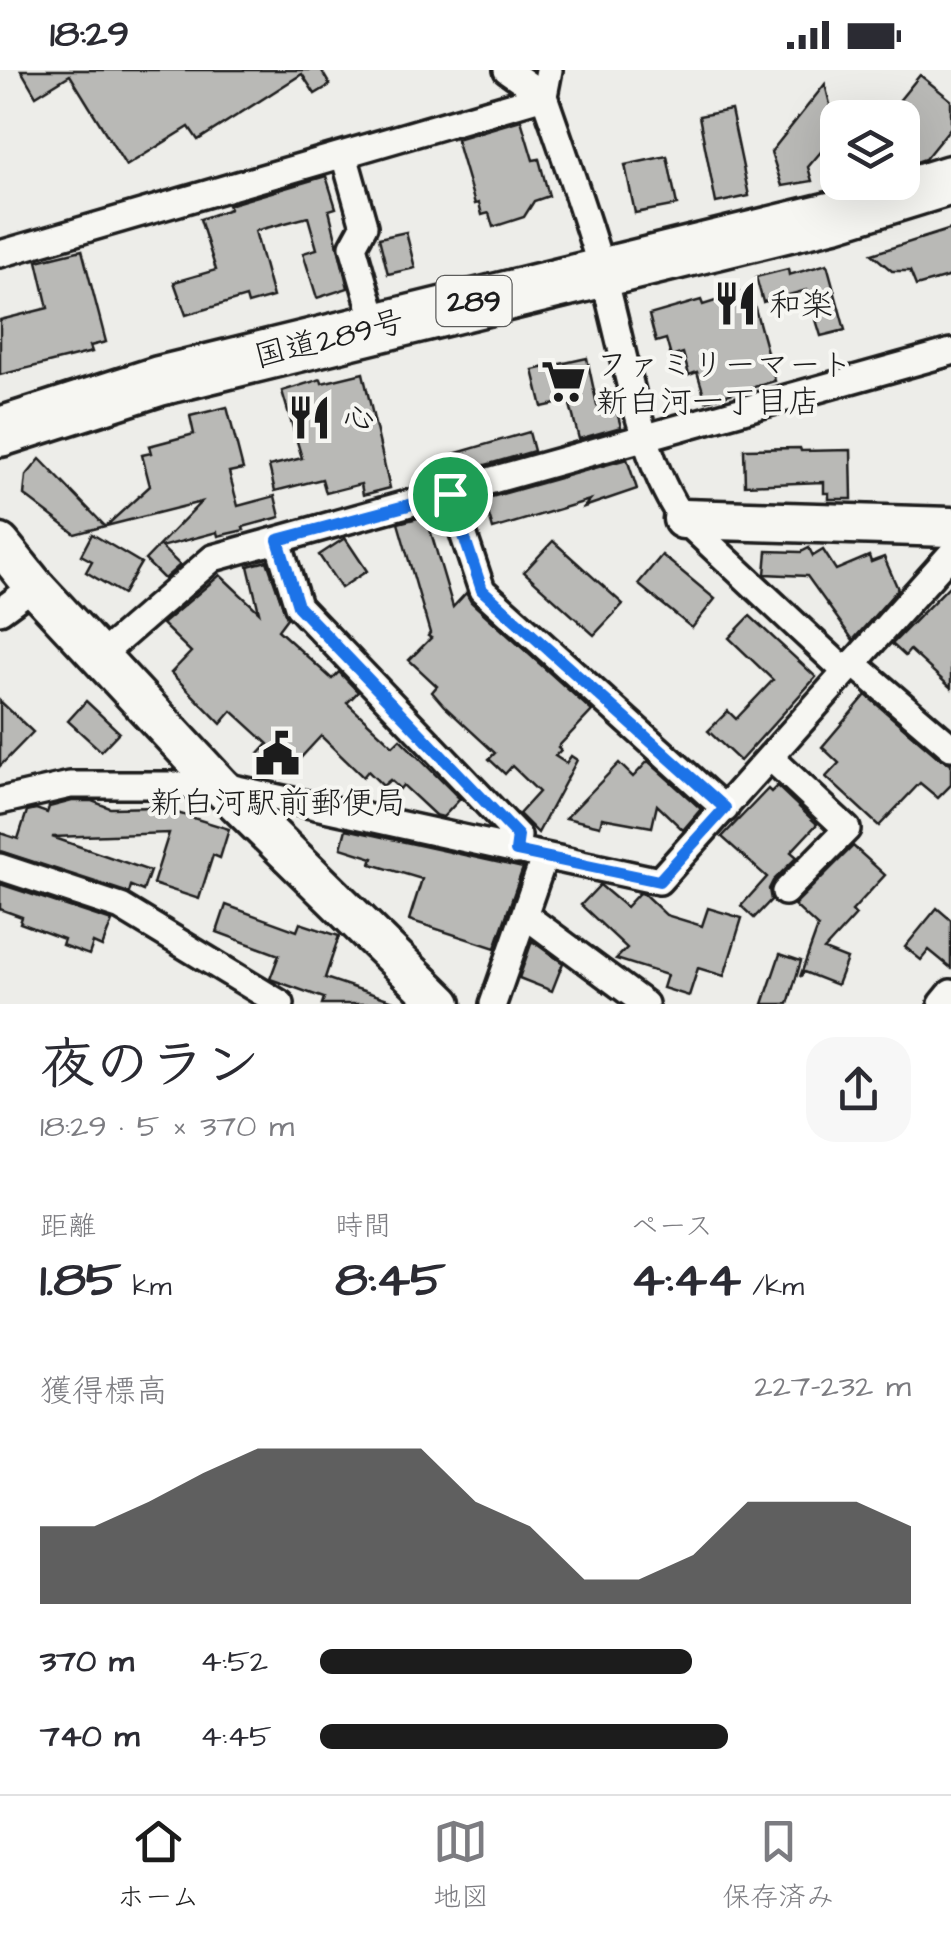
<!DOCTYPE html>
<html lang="ja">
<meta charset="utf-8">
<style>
:root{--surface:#fff;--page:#f7f7f7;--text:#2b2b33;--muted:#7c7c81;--line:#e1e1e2;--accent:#1c1c1c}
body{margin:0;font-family:"Architects Daughter","Klee One",sans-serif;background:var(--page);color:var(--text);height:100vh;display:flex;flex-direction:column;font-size:38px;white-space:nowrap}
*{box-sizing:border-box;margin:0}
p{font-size:32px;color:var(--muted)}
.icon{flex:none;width:55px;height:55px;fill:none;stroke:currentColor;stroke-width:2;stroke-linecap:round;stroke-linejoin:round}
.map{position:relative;height:934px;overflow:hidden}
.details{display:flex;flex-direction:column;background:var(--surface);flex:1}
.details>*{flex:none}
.controls{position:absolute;left:820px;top:30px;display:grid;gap:20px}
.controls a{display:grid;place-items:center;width:100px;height:100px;border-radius:20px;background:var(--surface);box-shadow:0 10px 40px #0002;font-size:50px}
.pin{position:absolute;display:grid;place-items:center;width:85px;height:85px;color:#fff;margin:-42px;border:5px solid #fff;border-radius:50%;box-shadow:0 2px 10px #0007}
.round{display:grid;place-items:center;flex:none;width:105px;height:105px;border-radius:30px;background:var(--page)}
.summary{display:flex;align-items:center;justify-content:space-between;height:170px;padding:0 40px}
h1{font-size:55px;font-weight:700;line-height:75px}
.figures{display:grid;grid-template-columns:repeat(3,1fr);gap:15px;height:170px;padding:10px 40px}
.figures div{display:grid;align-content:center}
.figures b{font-size:50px;font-weight:700}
.figures small{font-size:28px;font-weight:400}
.figures p{font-size:28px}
.chart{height:280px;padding:20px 40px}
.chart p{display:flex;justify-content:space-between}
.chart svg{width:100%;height:180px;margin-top:10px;fill:var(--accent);opacity:.7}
ul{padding:0 40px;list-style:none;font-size:32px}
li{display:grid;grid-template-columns:160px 120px 1fr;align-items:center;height:75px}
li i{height:25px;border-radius:12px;background:var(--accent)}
.status{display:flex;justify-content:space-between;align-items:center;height:70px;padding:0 50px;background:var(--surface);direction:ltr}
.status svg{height:28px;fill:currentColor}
.tab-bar{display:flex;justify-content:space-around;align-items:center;height:140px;border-top:2px solid var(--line);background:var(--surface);font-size:28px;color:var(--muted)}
.tab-bar a{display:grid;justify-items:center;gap:5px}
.tab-bar .selected{color:var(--accent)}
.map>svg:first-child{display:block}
</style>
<div class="status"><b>18:29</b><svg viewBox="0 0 49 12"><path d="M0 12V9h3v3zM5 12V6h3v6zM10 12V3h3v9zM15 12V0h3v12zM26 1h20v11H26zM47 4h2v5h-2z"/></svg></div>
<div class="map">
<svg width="951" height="934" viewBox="0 0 951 934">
<rect width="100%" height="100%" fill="#edede9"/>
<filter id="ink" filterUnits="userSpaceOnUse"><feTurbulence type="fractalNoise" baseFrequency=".01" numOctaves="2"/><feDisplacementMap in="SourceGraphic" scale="20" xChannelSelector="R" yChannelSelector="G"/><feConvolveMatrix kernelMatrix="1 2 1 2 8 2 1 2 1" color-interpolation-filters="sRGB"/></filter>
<g filter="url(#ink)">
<g fill="#b9b9b6" stroke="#1c1c1c" stroke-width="2.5">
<path d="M21 0H321L330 15 315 24 302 4 198 70 189 57 126 96 70 5 36 26Z"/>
<path d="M920 5 951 30V57L925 89 908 95 902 90V48H885Z"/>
<path d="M825 14 837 63 808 97 812 111 782 116 771 82Z"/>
<path d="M731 40 749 126 716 133 699 46Z"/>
<path d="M521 50 533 90 539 89 549 126 534 131 524 147 493 157 489 143 482 145 479 133 475 134 456 69Z"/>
<path d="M667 86 677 135 635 143 625 95Z"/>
<path d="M326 106 336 138 329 140 348 218 317 228 303 183 317 179 308 147 255 161 273 227 248 234 246 227 186 245 174 212 216 200 200 149 230 139 228 135Z"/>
<path d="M951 159V206L916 216 910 201H892L872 184Z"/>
<path d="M406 162 415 198 388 204 379 168Z"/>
<path d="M82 180 106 272 90 276 92 282 0 305V250L48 238 37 191Z"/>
<path d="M827 194 845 260 821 266 807 220 763 232 756 207 788 199 789 205Z"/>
<path d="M750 220 775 311 706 331 697 302 689 305 683 283 671 287 666 269 656 272 649 245 701 230 703 235Z"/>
<path d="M587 288 597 335 614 331 621 357 579 369 569 331 542 337 533 300Z"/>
<path d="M363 303 390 418 363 425 361 414 326 423 322 409 275 421 269 396 302 388 282 321 321 309 322 313Z"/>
<path d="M227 337 243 399 229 402 238 436 275 426 280 447 243 457 244 460 218 466 217 462 161 477 180 495 164 509 145 490 201 432 106 456 150 416 142 385 151 383 149 376 194 364 190 346Z"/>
<path d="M529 362 534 381 458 403 453 384Z"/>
<path d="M800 378 801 381 851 380 852 429H829V423H824V412L745 415 744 379Z"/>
<path d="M40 389 105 456 75 464 24 425 26 406Z"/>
<path d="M627 389 637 419 584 437 590 430 493 459 484 429Z"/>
<path d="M426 446 453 537 466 523 471 532 592 641 558 677 561 680 555 686 566 693 571 686 577 690 538 763 519 744 539 722 512 696 505 704 489 689 495 683 444 636 432 622 437 616 409 590 431 568 428 566 430 563 398 453Z"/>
<path d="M92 464 141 493 123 524 86 502 92 491 81 485Z"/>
<path d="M345 468 367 501 341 518 319 485Z"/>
<path d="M553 471 623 534 594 565 524 502Z"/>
<path d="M809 478 813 486 823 480 836 500 869 486 871 492 884 487 898 519 853 570 807 506 765 504 767 481 801 482Z"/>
<path d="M662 485 715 529 692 558 638 514Z"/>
<path d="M267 491 287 548 278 560 332 609 339 602 358 622 347 633 393 676 400 669 460 729 443 747 435 745 403 715 400 719 390 710 383 716 368 701 363 707 321 666 283 707 259 684 268 674 232 641 221 654 171 603 191 582 162 554 220 505 259 542 248 496Z"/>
<path d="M951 514V618L910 580 905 586 892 574Z"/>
<path d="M750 546 816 607 740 691 708 661 728 641 736 649 773 610 729 568Z"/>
<path d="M866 625 940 689 951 693V715L938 728 920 713 879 756 826 707 839 693 822 677Z"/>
<path d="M0 631 33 662 0 696Z"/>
<path d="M86 631 119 662 101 681 68 651Z"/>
<path d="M648 691 701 739 683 760 657 735 652 757 602 748 600 756 566 748 619 693 633 707Z"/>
<path d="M777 716 817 754 791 782 797 787 773 811 769 819 771 830 754 848 741 836 767 807 722 767 768 719 771 722Z"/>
<path d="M72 731H92L110 738 158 737 229 759 220 788 213 785 199 829 153 814 169 763 52 767 150 801 143 821 131 816 129 823 0 781V763L18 769 27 741 36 739 47 743 49 737Z"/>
<path d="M346 759 523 798 495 878 409 850 422 809 371 794 373 788 341 778Z"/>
<path d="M853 776 885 805 852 841 856 845 824 880 847 889 837 915 804 902 800 907 818 857 794 835Z"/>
<path d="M0 814 112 851 102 877 93 873 89 885 62 875 64 869 20 853 22 847 0 839Z"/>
<path d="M600 815 626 837 639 823 644 824 666 845 702 856 708 838 742 848 724 906 698 898 689 926 663 918 667 905 616 889 627 878 581 835Z"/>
<path d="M226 835 297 861 300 853 339 866 325 908 394 931 393 934H322L324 928 273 910 270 909 279 885 217 862Z"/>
<path d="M937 838 951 850V898L929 880 921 890 905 877Z"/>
<path d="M532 871 563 893 552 921 519 908Z"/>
<path d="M780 884 801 891 788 934H763Z"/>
</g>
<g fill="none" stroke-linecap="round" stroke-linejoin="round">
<defs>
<g id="street">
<path d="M507 0 544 26"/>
<path d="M549 0 544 26C564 84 585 142 602 201 623 273 640 392 683 449L845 601"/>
<path d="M344 85 364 156 353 176 376 256"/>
<path d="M0 184 544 26"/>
<path d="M450 424 482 520 725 739"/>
<path d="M278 471 298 536 518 766 516 781"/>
<path d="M0 541 34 516"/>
<path d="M99 587 213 488 951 282"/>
<path d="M853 593 951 677"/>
<path d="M770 687 847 759 785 822"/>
<path d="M0 731 70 715H219L659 811 951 484"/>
<path d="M0 797 121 837 281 934"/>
<path d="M526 846 645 934"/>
<path d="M493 934 544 788"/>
<path d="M942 934 951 923"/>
</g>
<g id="secondary">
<path d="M683 449 951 457"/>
<path d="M0 474 34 516 219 715 442 934"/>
</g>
<path id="highway" d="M0 362 159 311 834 146 951 110"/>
</defs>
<use href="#street" stroke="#1c1c1c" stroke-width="32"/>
<use href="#secondary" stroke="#1c1c1c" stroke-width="45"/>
<use href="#highway" stroke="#1c1c1c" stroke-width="55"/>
<use href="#street" stroke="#f6f6f2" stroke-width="25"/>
<use href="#secondary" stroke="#f6f6f2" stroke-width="38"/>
<use href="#highway" stroke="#f6f6f2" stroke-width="48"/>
</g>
</g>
<g fill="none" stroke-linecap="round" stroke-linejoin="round" filter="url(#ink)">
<defs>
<path id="route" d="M450 424 482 520 725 738 659 811 516 781 518 766 298 536 278 470Z"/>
</defs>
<use href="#route" stroke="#fff" stroke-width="20"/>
<use href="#route" stroke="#1a73e8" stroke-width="12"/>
</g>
<defs>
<symbol id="restaurant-bare" viewBox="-9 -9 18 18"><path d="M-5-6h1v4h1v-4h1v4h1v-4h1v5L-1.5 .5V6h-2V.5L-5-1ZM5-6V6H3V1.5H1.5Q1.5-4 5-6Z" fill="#1c1c1c" stroke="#f6f6f2" stroke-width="2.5" paint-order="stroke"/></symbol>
<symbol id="supermarket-bare" viewBox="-9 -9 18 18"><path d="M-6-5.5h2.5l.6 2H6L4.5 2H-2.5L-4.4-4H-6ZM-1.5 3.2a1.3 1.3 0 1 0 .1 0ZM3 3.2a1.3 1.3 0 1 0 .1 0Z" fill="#1c1c1c" stroke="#f6f6f2" stroke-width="2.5" paint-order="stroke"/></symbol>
<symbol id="civic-bare" viewBox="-9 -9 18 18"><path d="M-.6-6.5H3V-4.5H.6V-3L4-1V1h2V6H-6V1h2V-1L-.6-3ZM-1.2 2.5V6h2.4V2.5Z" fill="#1c1c1c" stroke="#f6f6f2" stroke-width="2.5" paint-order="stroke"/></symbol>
</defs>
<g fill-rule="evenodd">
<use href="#restaurant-bare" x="704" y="202" width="63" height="63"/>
<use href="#supermarket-bare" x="532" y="280" width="63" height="63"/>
<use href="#restaurant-bare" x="278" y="316" width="63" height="63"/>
<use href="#civic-bare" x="246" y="652" width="63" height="63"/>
</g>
<g text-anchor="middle" stroke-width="8" stroke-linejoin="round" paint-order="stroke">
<rect fill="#f6f6f2" stroke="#5d5d5c" stroke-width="2.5" x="436.5" y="206" width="75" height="50" rx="8"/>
<g font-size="30" font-weight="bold" fill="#1c1c1c">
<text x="474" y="241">289</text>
</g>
<g font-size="32" fill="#1c1c1c" stroke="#f6f6f2" text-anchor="start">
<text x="769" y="245">和楽</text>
<text x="596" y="305">ファミリーマート<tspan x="596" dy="37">新白河一丁目店</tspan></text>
<text x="343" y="358">心</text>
<text x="278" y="743" text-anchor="middle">新白河駅前郵便局</text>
</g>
<g font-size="32" fill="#1c1c1c" stroke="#f6f6f2">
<text transform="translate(329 268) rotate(-14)" y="11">国道289号</text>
</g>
</g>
</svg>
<div class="controls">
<a><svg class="icon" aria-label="layers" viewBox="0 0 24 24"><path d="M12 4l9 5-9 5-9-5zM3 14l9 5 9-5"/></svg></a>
</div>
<div class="pin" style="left:450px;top:424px;background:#1e9e55"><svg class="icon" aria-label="arrive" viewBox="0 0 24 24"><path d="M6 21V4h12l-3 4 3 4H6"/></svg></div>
</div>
<section class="details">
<div class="summary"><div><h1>夜のラン</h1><p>18:29 · 5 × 370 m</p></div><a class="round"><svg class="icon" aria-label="share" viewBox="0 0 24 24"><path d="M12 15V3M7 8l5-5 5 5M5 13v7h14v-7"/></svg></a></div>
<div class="figures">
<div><p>距離</p><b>1.85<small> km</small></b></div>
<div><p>時間</p><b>8:45</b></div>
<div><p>ペース</p><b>4:44<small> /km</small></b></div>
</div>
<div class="chart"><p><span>獲得標高</span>227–232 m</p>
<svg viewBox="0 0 160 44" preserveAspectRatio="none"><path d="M0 44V25L10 25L20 19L30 12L40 6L50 6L60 6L70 6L80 19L90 25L100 38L110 38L120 32L130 19L140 19L150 19L160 25V44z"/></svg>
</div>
<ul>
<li><b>370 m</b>4:52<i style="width:63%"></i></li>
<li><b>740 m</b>4:45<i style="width:69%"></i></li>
</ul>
</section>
<nav class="tab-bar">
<a class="selected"><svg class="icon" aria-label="home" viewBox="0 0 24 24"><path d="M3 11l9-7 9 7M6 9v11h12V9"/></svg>ホーム</a>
<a><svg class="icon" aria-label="map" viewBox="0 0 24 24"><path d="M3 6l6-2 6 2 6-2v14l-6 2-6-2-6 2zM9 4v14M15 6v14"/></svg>地図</a>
<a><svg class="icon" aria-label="saved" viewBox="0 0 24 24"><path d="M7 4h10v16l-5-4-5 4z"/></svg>保存済み</a>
</nav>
